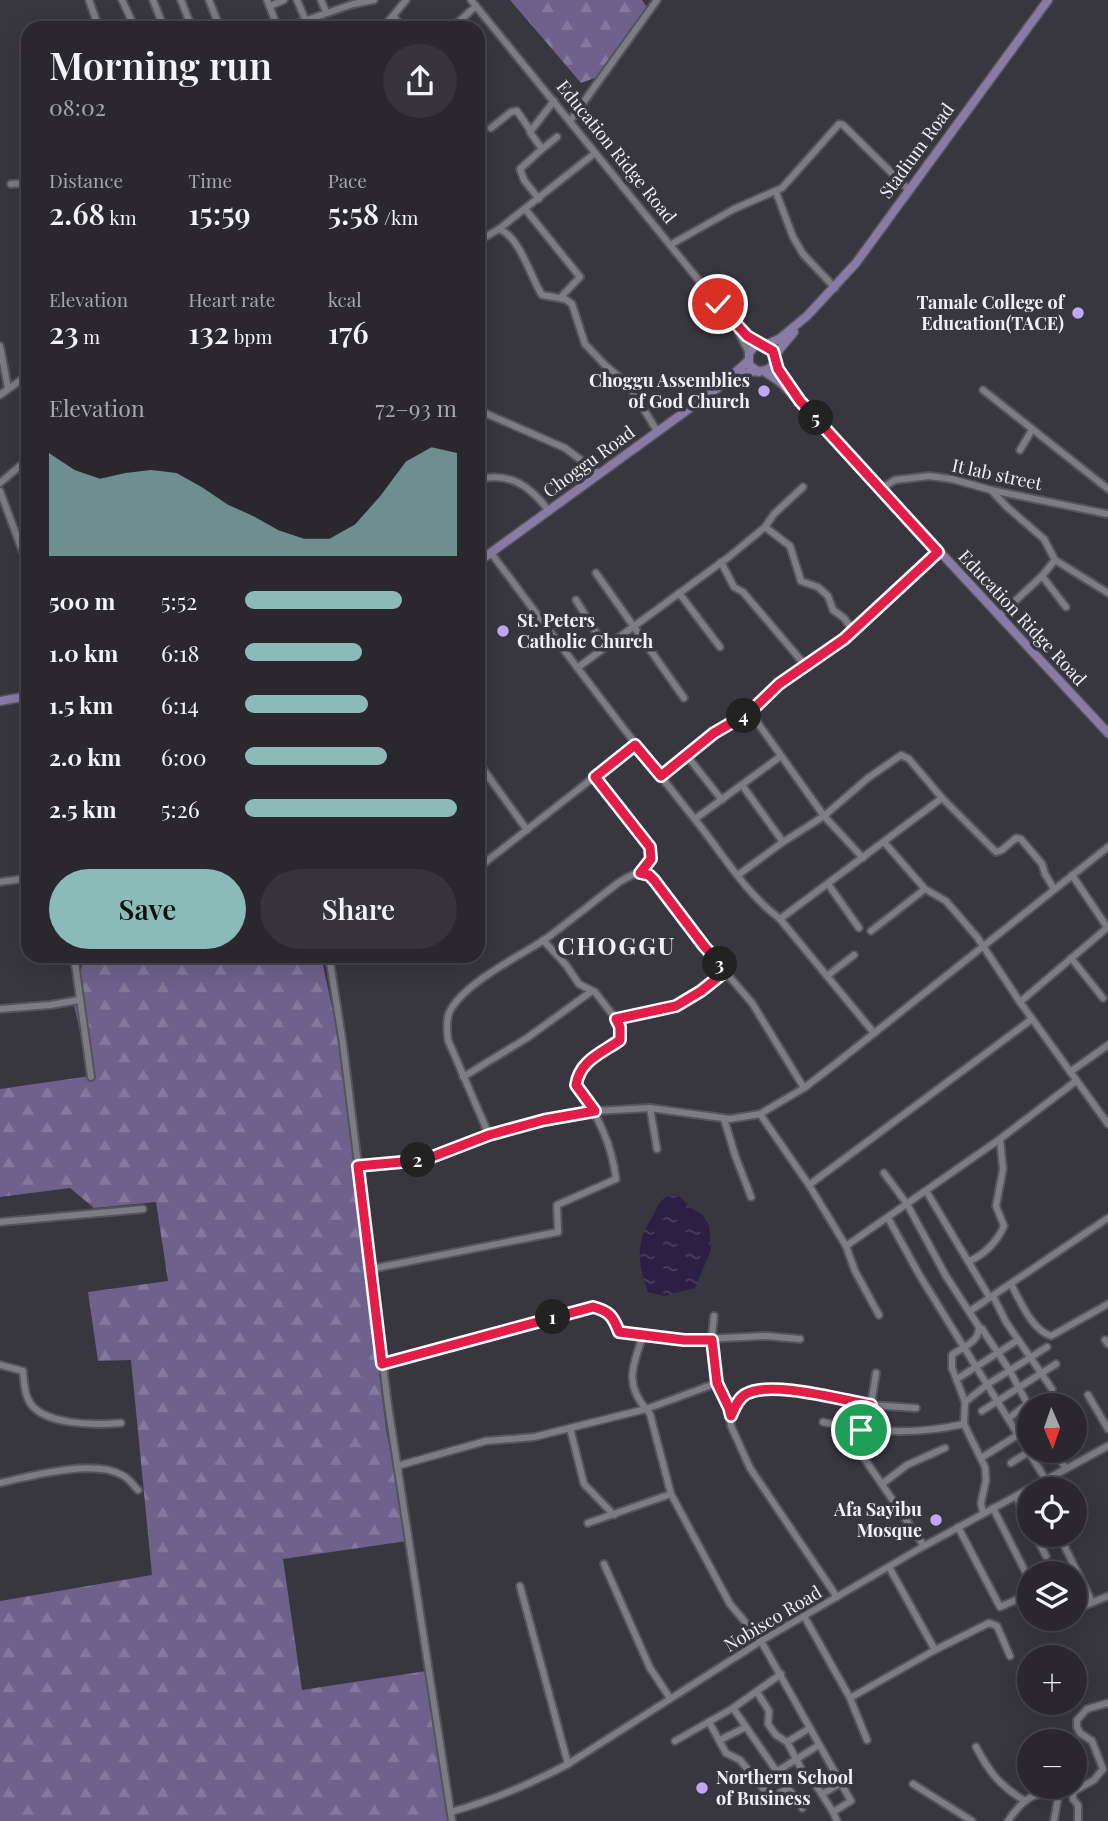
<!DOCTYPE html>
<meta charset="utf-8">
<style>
:root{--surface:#2a282e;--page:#36343a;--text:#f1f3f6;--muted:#a5a6aa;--line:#46444a;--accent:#8bbbb9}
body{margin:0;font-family:"Playfair Display",serif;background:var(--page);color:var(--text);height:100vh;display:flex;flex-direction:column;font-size:26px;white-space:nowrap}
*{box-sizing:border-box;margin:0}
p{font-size:23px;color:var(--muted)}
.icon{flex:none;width:38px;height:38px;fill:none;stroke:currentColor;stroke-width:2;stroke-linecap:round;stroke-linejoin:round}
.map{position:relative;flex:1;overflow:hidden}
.side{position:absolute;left:21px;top:21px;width:464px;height:942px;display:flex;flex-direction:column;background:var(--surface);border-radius:21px;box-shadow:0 7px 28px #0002,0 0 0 2px var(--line)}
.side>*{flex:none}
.needle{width:46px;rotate:178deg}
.fabs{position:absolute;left:1017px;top:1393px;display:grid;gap:14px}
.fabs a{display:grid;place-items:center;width:70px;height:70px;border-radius:50%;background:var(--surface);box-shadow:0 7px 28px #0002,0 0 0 2px var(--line);font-size:35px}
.pin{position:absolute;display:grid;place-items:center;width:60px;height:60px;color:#fff;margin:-30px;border:4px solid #fff;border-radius:50%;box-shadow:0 2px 7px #0007}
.km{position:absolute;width:35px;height:35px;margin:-18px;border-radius:50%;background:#222;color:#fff;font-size:19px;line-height:35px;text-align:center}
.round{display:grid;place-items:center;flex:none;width:74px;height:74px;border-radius:37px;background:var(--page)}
.summary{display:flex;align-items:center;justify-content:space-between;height:119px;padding:0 28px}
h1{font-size:38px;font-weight:600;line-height:52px}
.stats{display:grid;grid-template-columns:repeat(3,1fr);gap:10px;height:119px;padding:7px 28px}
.stats div{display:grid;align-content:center}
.stats b{font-size:30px;font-weight:600}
.stats small{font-size:19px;font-weight:400}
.stats p{font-size:19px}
.chart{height:196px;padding:14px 28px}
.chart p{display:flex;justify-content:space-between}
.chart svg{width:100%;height:126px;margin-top:7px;fill:var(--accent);opacity:.7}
.cta{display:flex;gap:14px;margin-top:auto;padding:14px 28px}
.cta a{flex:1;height:80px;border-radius:42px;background:var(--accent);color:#111;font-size:28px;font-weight:600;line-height:80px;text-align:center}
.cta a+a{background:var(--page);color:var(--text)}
ul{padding:0 28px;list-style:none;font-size:23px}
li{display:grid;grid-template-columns:112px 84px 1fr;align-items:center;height:52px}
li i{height:18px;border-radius:9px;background:var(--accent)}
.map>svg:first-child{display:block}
</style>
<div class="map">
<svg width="1108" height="1821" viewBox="0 0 1108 1821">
<defs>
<pattern id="forest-firs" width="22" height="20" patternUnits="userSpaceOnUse" patternTransform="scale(1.75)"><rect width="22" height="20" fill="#6e618c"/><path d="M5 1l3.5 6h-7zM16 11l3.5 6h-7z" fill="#83789d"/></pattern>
<pattern id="water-ripples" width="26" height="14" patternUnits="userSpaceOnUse" patternTransform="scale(1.75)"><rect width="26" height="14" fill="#2c1f45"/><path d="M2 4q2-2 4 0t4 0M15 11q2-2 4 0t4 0" fill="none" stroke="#4b4060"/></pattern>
</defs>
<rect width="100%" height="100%" fill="#38363e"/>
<g fill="url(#forest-firs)">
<path d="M510 0H642L648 9 603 75 581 83Z"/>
<path d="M90 956H321L338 1035 386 1429 407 1541 283 1559 302 1690 426 1671 448 1821H0V1601L152 1575 131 1360 98 1361 88 1292 168 1281 156 1202 94 1208 70 1188 0 1197V1089L90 1076 74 1005 83 960Z"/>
</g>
<path fill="url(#water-ripples)" d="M677 1194 691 1208 703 1215 709 1226 711 1250 695 1288 665 1296 648 1292C638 1265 635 1243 651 1219 661 1204 657 1198 677 1194Z"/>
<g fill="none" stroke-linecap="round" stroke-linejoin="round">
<defs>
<g id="minor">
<path d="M89 0 99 28"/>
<path d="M122 0 135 28"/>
<path d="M153 0 164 28"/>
<path d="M181 0 192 28"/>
<path d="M209 0 220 28"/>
<path d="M267 0 278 28"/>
<path d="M297 0 305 19 330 27 356 28"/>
<path d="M321 0 326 12"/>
<path d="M471 0 735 325 752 341 763 344"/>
<path d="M270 6 284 0"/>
<path d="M393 16 403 28"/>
<path d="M284 28 353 4 374 0"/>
<path d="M383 28 406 0"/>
<path d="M452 28 476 6"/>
<path d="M554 101 530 132 542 149 557 137"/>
<path d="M570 121 657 0"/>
<path d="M491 128 511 112 517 111 530 130"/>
<path d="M11 184 28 183"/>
<path d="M776 192 793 237 803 254 835 288"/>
<path d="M539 199 524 180 520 169 542 149"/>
<path d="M526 210 580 277 560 298"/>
<path d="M499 229 595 153"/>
<path d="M478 238 487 236 499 229C520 237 530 276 542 295L565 299 572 304 585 344 605 365 629 385 657 431"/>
<path d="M670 245 734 209 782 188 839 124 843 125 909 190"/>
<path d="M739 333 749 353"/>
<path d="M0 346 8 388"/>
<path d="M983 390 1108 489"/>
<path d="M0 395 28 375"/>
<path d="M478 410 565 448 598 473"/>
<path d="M1020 450 1032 430"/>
<path d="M478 479C511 472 530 486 549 511"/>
<path d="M0 483 28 459"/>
<path d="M882 488 895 480 929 476 952 479 991 490 1108 514"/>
<path d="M991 490 1007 507 1044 539 1055 560 1108 593"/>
<path d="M0 491 22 550 28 555"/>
<path d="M765 527 790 546 801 581 818 587 828 596 833 610 844 618 853 631"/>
<path d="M491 553C558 642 624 731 693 817 721 851 745 893 780 919L942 798"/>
<path d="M721 562 734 587 743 592 805 665"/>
<path d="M596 573 684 698"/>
<path d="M1042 576 1066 607"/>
<path d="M679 593 720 647"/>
<path d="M576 600 605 647"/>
<path d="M999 616 1042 576 1055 560"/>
<path d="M577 668 730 556 765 527 774 514 803 487"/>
<path d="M750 712 824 816 863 858"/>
<path d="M687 756 722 800"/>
<path d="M478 762 527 830"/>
<path d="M595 777 651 847V859L640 873"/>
<path d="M661 777 714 733 750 712 779 684 844 639 938 552"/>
<path d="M478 781 489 777"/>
<path d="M742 785 783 842"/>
<path d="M695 819 781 756"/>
<path d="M884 842 925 889 946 901 977 937 1020 1002 1108 1124"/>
<path d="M478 868 635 745"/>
<path d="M738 875 783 842 824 816 868 778 901 755 909 759 942 798 996 852 1002 850 1016 838 1021 839 1042 864 1045 874 1054 889"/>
<path d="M1072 875 1107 927"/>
<path d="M0 882 28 878"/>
<path d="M828 884 859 928"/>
<path d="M780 919 874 1033"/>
<path d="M871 931 925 889"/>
<path d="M74 956 91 1077"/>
<path d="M329 956 343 1044 388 1405 452 1821"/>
<path d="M1071 958 1103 998"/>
<path d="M827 976 854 955"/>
<path d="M1020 1002 1108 927"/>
<path d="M0 1009 50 1005 79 1000"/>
<path d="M616 1019 676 1006 701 991 726 971"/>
<path d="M1070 1072 1108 1045"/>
<path d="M463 1077 527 1038 592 991"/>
<path d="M650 1108 657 1149"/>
<path d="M760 1114 809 1185 846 1246 855 1271 879 1315"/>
<path d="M724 1119 735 1155 751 1197"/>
<path d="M489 1135 448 1040C447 1031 446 1021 449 1013 462 984 518 957 544 940 569 922 593 902 618 883 630 875 642 868 654 880L703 946 752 1003 804 1088"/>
<path d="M358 1165 424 1160 489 1135 544 1120 595 1111 650 1108 730 1119 760 1114 804 1088 834 1065 1108 847"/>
<path d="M884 1173 907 1204 946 1276 979 1327C979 1343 963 1346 952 1355V1368L965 1402 964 1424 985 1467 986 1480 981 1503 983 1513"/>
<path d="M809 1185 1032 1019"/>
<path d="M928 1194 990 1298"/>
<path d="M888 1218 920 1276 1046 1480"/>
<path d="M0 1222 143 1209"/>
<path d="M846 1246 1000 1139 1076 1081"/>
<path d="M970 1261C986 1253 997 1242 1004 1226L996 1206 1003 1169 1000 1139"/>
<path d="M371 1269 558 1232 557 1205 616 1179C612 1144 597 1113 576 1085 581 1060 602 1053 620 1040V1027L616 1019 595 992 579 984 566 965 543 940"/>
<path d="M1011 1284C1020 1301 1032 1330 1051 1336L1108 1304"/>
<path d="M993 1296 1006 1322 1052 1389"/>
<path d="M970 1311 1108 1218"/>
<path d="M714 1316 711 1345 717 1383 729 1408 731 1426 750 1468 837 1597"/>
<path d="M979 1327 982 1329 1010 1371 1029 1407"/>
<path d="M643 1335C634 1364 623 1382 646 1409L717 1383"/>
<path d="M1105 1340 1108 1344"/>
<path d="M382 1364 593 1307C609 1311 612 1316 619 1332L684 1340 766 1336 800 1339"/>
<path d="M0 1365 23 1371C24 1380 24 1391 28 1399 39 1426 97 1425 121 1423"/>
<path d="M876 1373 871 1405 861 1430 864 1458 924 1546"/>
<path d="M960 1377 1018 1340"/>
<path d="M1088 1395 1108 1429"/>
<path d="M965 1402 988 1384 1047 1347"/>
<path d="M982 1411 1056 1364"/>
<path d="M731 1416 740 1398 758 1390H788L871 1405 916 1408"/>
<path d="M1009 1418 1027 1404"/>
<path d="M823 1422C870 1433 916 1435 964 1424"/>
<path d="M570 1428 584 1484 614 1515"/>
<path d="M1055 1451 1066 1469"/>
<path d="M981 1458 1029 1428"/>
<path d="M1011 1463 1030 1451"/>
<path d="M397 1466 486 1441 534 1437 646 1409 650 1414 671 1494 730 1604 761 1641 851 1801 833 1812 837 1821"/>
<path d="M0 1483C30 1476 94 1459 122 1475 129 1478 133 1485 138 1490"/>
<path d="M882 1484 907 1465 945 1448"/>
<path d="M1016 1496 1029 1523"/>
<path d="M993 1508 1029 1579"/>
<path d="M588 1523 671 1494"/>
<path d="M958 1527 1000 1607 1029 1594"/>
<path d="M1035 1535 1046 1556"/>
<path d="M1059 1535 1092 1602"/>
<path d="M604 1564 650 1668 670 1698"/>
<path d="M889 1567 935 1650"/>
<path d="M520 1586 568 1764"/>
<path d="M1074 1610 1108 1596"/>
<path d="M804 1616 850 1698 867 1740"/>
<path d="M1046 1619H1052"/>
<path d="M757 1692 769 1711 768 1724 776 1735 787 1742 802 1770 812 1779 833 1812"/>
<path d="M850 1698 935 1650 989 1623 997 1626 1010 1656"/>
<path d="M733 1708 802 1808"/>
<path d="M709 1722 726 1753 740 1760 771 1798 788 1788"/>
<path d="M720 1740 746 1727"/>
<path d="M675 1741 733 1708 781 1674"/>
<path d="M787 1742 810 1728"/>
<path d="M976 1747C990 1773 999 1785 1025 1801"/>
<path d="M776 1772 819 1745"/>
<path d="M913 1784 972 1821"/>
<path d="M822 1794 841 1783"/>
<path d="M451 1812C492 1800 531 1784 568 1764L761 1641 924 1546 1108 1446"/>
<path d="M1008 1821C1028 1791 1039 1792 1073 1792"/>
<path d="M1054 1821 1059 1792"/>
<path d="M1078 1821V1805L1073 1799V1792L1094 1780 1103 1769 1092 1741 1080 1733 1077 1727V1720L1087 1709 1108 1703"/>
</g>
<g id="major">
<path d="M765 345 779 339 807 316 856 263 1048 0"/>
<path d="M775 355 794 332"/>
<path d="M776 360 781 374 797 395"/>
<path d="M765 372 780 382 826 429 1108 733"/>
<path d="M730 381C735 378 741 375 746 373 760 369 774 375 775 355 771 346 764 342 754 347L749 353V365L759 372"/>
<path d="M478 562 719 387 748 361"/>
<path d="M0 701 28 696"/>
</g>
</defs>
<use href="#minor" stroke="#55545b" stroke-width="10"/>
<use href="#major" stroke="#55545b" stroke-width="11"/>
<use href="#minor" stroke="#7d7b84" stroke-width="6"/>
<use href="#major" stroke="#887ca6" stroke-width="8"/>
</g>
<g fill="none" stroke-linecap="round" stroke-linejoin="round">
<defs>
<path id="route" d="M718 304 747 336 773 351 778 369 800 401 938 552 844 639 779 684 750 712 714 733 661 776 635 745 595 777 650 847 651 859 640 873 649 875 654 880 704 946 726 971 701 991 676 1006 616 1019 620 1027V1040C602 1053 580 1060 576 1085L595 1111 544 1120 489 1135 424 1160 358 1166 382 1364 593 1307C609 1311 613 1316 619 1332L684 1340H712L717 1383 729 1408 731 1416C734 1409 738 1398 746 1394 771 1380 842 1400 871 1405L861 1430"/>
</defs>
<use href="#route" stroke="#fff" stroke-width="14"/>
<use href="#route" stroke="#e11d48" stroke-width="9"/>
</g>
<g fill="#bfa9f4" stroke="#38363e" stroke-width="2.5">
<circle cx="1078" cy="313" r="7"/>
<circle cx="764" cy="391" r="7"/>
<circle cx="503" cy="631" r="7"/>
<circle cx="936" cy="1520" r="7"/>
<circle cx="702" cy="1788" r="7"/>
</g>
<g text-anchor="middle" stroke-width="7" stroke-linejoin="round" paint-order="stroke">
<g font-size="18" fill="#f0eff4" stroke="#38363e">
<text transform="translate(917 151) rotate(-54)" y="6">Stadium Road</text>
<text transform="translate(616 152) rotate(51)" y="6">Education Ridge Road</text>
<text transform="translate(589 462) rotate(-36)" y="6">Choggu Road</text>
<text transform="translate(997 475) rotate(12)" y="6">It lab street</text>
<text transform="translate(1022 618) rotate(47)" y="6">Education Ridge Road</text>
<text transform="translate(773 1619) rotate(-31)" y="6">Nobisco Road</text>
</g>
<g font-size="18" font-weight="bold" fill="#f0eff4" stroke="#38363e" text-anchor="end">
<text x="1064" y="309">Tamale College of<tspan x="1064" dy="21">Education(TACE)</tspan></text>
<text x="750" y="387">Choggu Assemblies<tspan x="750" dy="21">of God Church</tspan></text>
<text x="517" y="627" text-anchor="start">St. Peters<tspan x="517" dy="21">Catholic Church</tspan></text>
<text x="922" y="1516">Afa Sayibu<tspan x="922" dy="21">Mosque</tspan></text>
<text x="716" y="1784" text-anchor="start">Northern School<tspan x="716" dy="21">of Business</tspan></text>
</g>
<g font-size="24" font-weight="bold" letter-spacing="2" fill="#f0eff4" stroke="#38363e">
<text x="617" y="955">CHOGGU</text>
</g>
</g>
</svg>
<div class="fabs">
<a><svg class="needle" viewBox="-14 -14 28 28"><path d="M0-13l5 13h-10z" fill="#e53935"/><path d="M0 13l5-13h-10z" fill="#a5a6aa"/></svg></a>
<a><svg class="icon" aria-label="locate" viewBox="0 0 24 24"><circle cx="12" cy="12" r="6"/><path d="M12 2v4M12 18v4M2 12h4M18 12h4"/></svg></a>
<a><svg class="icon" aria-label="layers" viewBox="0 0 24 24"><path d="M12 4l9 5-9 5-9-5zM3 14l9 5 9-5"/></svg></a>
<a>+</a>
<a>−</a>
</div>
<div class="pin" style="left:861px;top:1430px;background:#1e9e55"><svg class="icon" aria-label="arrive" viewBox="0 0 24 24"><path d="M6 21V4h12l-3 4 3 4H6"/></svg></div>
<div class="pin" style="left:718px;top:304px;background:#d93025"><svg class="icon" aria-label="check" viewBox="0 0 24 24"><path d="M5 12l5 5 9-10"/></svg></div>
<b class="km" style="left:553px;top:1317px">1</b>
<b class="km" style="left:418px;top:1160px">2</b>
<b class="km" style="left:720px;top:964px">3</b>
<b class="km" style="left:744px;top:716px">4</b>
<b class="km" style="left:816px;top:418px">5</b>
<section class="side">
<div class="summary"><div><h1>Morning run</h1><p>08:02</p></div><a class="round"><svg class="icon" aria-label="share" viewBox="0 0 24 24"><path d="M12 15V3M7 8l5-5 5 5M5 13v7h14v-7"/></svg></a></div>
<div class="stats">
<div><p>Distance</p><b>2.68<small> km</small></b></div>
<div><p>Time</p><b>15:59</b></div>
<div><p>Pace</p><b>5:58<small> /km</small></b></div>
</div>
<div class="stats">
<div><p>Elevation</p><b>23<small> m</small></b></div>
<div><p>Heart rate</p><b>132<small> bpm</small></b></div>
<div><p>kcal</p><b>176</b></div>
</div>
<div class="chart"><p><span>Elevation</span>72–93 m</p>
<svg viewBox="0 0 160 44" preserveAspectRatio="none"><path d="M0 44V8L10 14L20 17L30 15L40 14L50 15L60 20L70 26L80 30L90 35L100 38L110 38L120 33L130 23L140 11L150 6L160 8V44z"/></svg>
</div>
<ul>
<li><b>500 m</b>5:52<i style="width:74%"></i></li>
<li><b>1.0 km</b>6:18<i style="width:55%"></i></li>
<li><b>1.5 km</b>6:14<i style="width:58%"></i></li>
<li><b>2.0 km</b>6:00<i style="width:67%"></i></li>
<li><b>2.5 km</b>5:26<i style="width:100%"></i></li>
</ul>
<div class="cta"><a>Save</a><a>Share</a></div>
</section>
</div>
